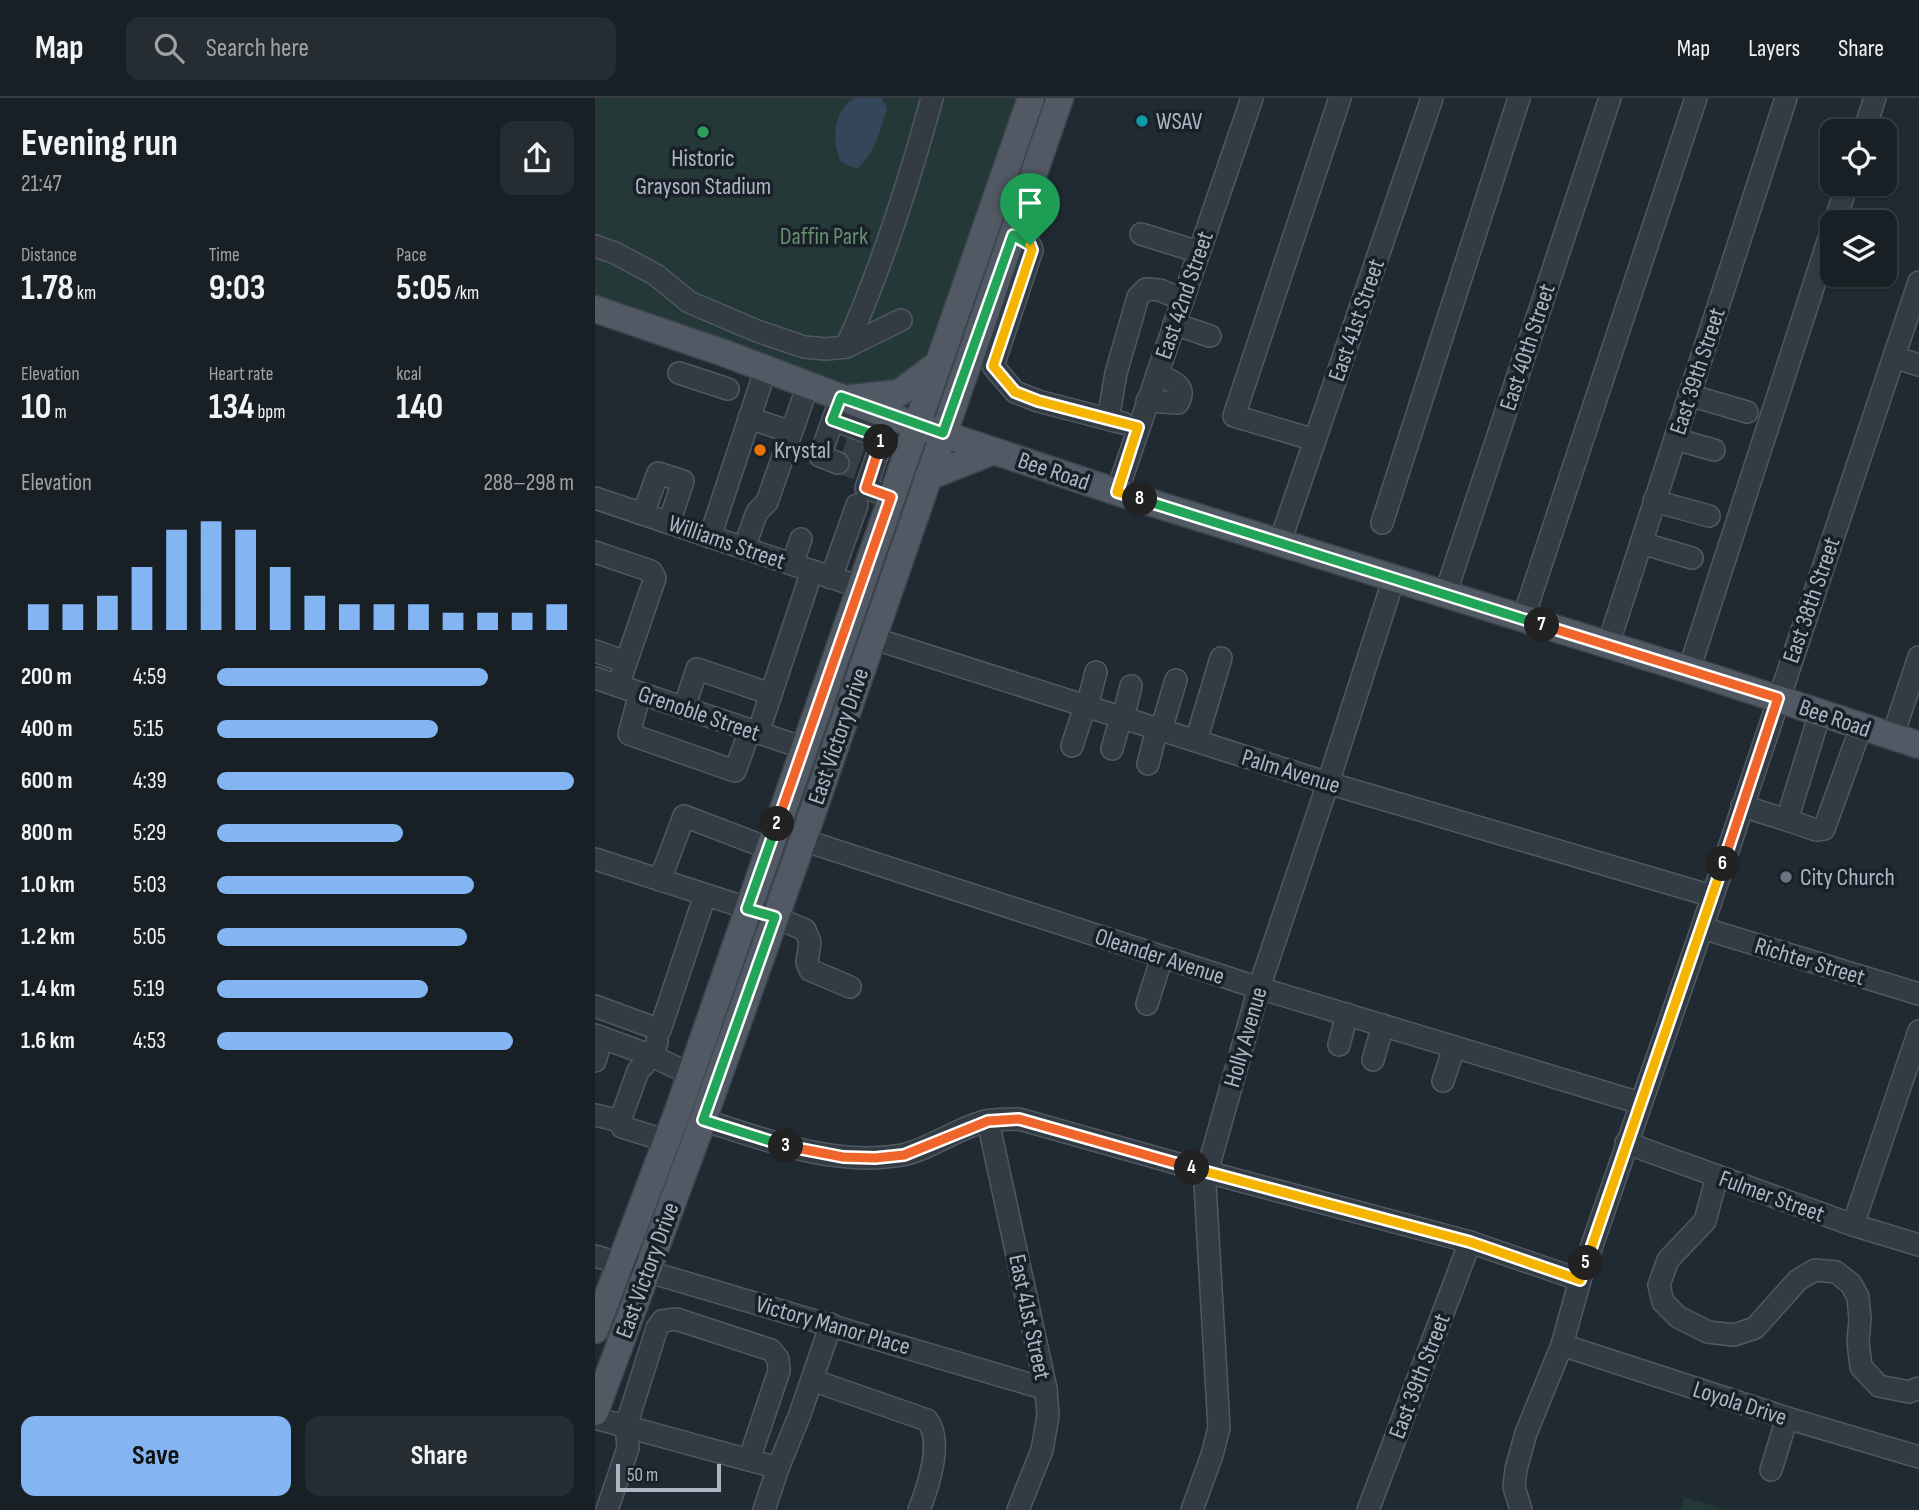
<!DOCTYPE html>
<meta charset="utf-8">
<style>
:root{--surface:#182026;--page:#252d32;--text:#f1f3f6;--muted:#9fa3a7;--line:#363e43;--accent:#82b5f1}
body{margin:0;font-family:"Sofia Sans Condensed",sans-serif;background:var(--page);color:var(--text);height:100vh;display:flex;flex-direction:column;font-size:26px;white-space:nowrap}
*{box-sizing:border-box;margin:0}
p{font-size:23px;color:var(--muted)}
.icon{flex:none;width:38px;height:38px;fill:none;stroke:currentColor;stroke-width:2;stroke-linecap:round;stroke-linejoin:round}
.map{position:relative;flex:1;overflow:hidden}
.panel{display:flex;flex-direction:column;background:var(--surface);width:595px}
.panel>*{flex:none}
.controls{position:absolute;left:1225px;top:21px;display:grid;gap:14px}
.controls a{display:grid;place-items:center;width:77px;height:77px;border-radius:14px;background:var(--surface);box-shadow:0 2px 5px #0004,0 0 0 2px var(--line);font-size:35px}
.scale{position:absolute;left:21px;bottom:18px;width:105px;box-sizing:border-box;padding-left:7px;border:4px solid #adb6c2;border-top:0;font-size:19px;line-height:24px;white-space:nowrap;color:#adb6c2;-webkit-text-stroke:5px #192029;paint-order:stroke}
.pin{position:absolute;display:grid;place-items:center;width:60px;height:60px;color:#fff;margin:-72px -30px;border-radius:50% 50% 50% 0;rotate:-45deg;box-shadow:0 0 7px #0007}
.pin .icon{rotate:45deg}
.km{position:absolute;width:35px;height:35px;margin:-18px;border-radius:50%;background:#222;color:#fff;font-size:19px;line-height:35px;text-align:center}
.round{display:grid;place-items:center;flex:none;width:74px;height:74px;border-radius:14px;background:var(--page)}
.head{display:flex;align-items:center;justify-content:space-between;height:119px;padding:0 21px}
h1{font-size:38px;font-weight:700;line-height:52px}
.stats{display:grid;grid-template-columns:repeat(3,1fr);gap:10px;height:119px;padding:7px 21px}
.stats div{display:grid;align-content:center}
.stats b{font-size:35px;font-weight:700}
.stats small{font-size:19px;font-weight:400}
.stats p{font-size:19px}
.chart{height:196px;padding:14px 21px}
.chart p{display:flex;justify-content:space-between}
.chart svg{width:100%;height:126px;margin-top:7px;stroke:var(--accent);stroke-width:6}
.primary-button{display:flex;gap:14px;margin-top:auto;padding:14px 21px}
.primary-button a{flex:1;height:80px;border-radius:14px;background:var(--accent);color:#111;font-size:28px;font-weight:700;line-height:80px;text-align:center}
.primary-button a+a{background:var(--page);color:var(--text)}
ul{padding:0 21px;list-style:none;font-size:23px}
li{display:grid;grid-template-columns:112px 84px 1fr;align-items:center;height:52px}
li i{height:18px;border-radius:9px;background:var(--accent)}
header{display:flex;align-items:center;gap:42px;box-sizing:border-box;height:98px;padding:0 35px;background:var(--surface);border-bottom:2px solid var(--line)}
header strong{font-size:33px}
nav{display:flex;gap:38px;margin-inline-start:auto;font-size:24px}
.search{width:490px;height:63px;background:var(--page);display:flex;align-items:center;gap:18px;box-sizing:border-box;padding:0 24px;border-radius:14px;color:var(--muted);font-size:26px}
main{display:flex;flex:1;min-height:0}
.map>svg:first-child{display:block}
</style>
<header>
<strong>Map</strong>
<div class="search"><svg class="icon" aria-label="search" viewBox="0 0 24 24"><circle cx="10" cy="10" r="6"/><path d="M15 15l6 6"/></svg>Search here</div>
<nav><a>Map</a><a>Layers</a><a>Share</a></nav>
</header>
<main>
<section class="panel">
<div class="head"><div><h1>Evening run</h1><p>21:47</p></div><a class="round"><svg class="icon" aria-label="share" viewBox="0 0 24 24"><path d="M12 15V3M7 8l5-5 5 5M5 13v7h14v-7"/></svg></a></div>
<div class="stats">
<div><p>Distance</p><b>1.78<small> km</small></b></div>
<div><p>Time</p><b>9:03</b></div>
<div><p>Pace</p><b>5:05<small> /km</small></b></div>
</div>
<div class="stats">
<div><p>Elevation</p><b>10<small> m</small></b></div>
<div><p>Heart rate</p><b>134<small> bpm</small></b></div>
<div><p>kcal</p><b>140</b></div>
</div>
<div class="chart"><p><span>Elevation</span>288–298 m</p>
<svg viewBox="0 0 160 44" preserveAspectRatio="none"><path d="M5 44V35M15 44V35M25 44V32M35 44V22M45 44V9M55 44V6M65 44V9M75 44V22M85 44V32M95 44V35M105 44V35M115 44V35M125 44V38M135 44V38M145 44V38M155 44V35"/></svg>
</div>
<ul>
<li><b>200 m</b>4:59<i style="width:76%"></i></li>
<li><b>400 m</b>5:15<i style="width:62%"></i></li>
<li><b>600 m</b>4:39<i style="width:100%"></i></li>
<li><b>800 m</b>5:29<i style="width:52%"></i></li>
<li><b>1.0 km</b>5:03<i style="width:72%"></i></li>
<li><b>1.2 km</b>5:05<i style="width:70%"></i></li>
<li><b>1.4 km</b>5:19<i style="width:59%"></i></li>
<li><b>1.6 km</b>4:53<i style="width:83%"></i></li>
</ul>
<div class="primary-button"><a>Save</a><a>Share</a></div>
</section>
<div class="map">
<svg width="1324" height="1412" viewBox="0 0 1324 1412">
<rect width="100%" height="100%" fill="#202a33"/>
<g fill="#243837">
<path d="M0 0H425L333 260 290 295 225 286 0 202Z"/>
<path d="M1089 1399 1132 1412H1086Z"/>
</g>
<path fill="#34475a" d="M259 0H287L292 11C285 32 280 56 262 71L246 64C236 44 238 13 259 0Z"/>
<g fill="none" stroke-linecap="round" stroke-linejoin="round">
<g stroke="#353f48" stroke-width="21" stroke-dasharray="21 10" stroke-linecap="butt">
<path d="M249 349 268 355"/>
<path d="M243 365 262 371"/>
</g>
<defs>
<g id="minor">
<path d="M1269 33 1280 0"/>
<path d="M1240 124 1252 86"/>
<path d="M546 136 604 154"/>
<path d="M417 137 435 147 437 152 398 268 420 294 443 303 516 322"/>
<path d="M0 148 20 155 61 177 94 204 162 233 209 249 231 251 251 249C287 169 314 84 337 0"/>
<path d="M579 226 615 238"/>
<path d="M251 249 306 222"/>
<path d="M1299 259 1324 267"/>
<path d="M84 275 133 291"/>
<path d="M1094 297 1152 314"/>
<path d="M246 299 238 322 288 340 271 390 296 399"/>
<path d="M552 303 583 305C593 287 576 283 562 276"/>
<path d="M154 320 196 334"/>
<path d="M238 322 225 358 243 365"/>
<path d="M528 325 516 322 514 316 521 275 543 199 551 191 565 192 588 202"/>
<path d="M1080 341 1119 352"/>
<path d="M720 342 639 318 745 0"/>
<path d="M522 394 657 0"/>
<path d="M0 400 265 489"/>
<path d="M1059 403 1114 418"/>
<path d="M48 416 63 375 88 383 74 425"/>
<path d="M787 425 924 0"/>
<path d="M115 439 171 270"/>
<path d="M685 444 837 0"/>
<path d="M1046 445 1097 460"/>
<path d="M149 450 162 414 172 404 213 287"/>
<path d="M0 454 56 473 60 480 23 588"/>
<path d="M197 466 206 441"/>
<path d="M236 480 262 407"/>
<path d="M850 497 1015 0"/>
<path d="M928 521 1101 0"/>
<path d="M277 540 733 685 1117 798"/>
<path d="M1013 547 1191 0"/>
<path d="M0 553 31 564"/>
<path d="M1094 572 1237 131"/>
<path d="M0 580 209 650"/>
<path d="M45 595 34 636 140 673 155 632"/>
<path d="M492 608 501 574"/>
<path d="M89 610 102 571 176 596"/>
<path d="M1225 615 1192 722 1221 732 1229 731 1266 629"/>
<path d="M528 620 536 588"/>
<path d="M566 632 581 582"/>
<path d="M163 635 217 473"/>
<path d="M1297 640 1324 559"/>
<path d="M601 643 626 560"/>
<path d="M477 648 490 608"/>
<path d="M517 651 526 619"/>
<path d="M553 666 562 631"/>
<path d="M1147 708 1192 722"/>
<path d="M208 742 664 890 1045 1005"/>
<path d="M0 761 180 819 210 832 215 844 212 864 215 872 255 889"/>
<path d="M65 782 89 718 173 750"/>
<path d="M1107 830 1324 896"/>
<path d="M552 906 567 859"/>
<path d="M0 908 65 932 110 797"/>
<path d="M0 937 57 958 43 973 25 1023 27 1029 72 1043"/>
<path d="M62 944 57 958 95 976"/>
<path d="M744 947 752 916"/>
<path d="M778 962 788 927"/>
<path d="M0 963 7 940"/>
<path d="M848 983 859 949"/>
<path d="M0 1017 25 1023"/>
<path d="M108 1022C171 1042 240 1069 307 1057 336 1051 362 1030 391 1023 402 1021 413 1021 424 1021L612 1074 875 1144 985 1182"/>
<path d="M393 1023 451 1291 453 1318 447 1352 423 1412"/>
<path d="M1031 1045 1258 1127 1324 1147"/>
<path d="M1122 1078 1110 1123 1073 1162 1064 1187 1068 1204 1083 1219 1113 1234 1139 1237 1160 1230 1203 1182 1220 1172 1241 1174 1256 1186 1263 1199 1265 1221 1263 1244 1266 1269 1284 1288 1314 1294 1324 1290"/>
<path d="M1258 1127 1324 933"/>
<path d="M0 1158 451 1291"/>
<path d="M967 1247 1192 1320 1324 1359"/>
<path d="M217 1282 332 1322C349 1343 333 1389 324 1412"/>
<path d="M0 1320 183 1370 205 1316 236 1226"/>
<path d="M1176 1372 1192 1320"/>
<path d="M12 1412 33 1350 31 1328 62 1230 67 1223 81 1221 176 1252 183 1261 184 1273 154 1362"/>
<path d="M169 1412 183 1370"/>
<path d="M597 1412 617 1357 624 1330 610 1086 612 1074 664 890 733 685 799 480"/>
<path d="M773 1412 875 1144"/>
<path d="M926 1412 919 1389 921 1371 931 1335 967 1247 985 1182 1107 830 1324 184"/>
</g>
<g id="major">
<path d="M0 211 129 255 303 321 522 394 1094 572 1324 647"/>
<path d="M257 300 304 295 343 266"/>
<path d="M333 379 399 353"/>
<path d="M0 1232 83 1013 436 0"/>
<path d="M0 1314 108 1022 208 742 465 0"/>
</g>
</defs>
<use href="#minor" stroke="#505963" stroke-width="24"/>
<use href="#major" stroke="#3c444e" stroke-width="29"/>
<use href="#minor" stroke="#333b44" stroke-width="21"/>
<use href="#major" stroke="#515a64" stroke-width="26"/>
</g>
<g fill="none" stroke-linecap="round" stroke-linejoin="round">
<defs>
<path id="split-1" d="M286 344 288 340 237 322 246 299 348 335 418 137 435 147"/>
<path id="split-2" d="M182 726 296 399 271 390 286 344"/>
<path id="split-3" d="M182 726 152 811 180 819 108 1022 191 1048"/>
<path id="split-4" d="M191 1048 248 1059 280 1060 309 1057 393 1023 424 1021 597 1070"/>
<path id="split-5" d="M597 1070 875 1144 985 1182 991 1165"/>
<path id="split-6" d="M991 1165 1128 766"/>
<path id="split-7" d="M947 527 1183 600 1128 766"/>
<path id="split-8" d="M545 401 947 527"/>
<path id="split-9" d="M435 147 437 152 398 268 420 294 443 303 543 329 522 394 545 401"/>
</defs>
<use href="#split-1" stroke="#fff" stroke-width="14"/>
<use href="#split-2" stroke="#fff" stroke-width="14"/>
<use href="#split-3" stroke="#fff" stroke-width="14"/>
<use href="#split-4" stroke="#fff" stroke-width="14"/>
<use href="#split-5" stroke="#fff" stroke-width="14"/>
<use href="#split-6" stroke="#fff" stroke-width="14"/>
<use href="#split-7" stroke="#fff" stroke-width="14"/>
<use href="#split-8" stroke="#fff" stroke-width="14"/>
<use href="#split-9" stroke="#fff" stroke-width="14"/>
<use href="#split-1" stroke="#22a559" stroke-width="9"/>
<use href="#split-2" stroke="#f0652b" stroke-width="9"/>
<use href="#split-3" stroke="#22a559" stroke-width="9"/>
<use href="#split-4" stroke="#f0652b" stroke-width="9"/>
<use href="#split-5" stroke="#f5b400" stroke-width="9"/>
<use href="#split-6" stroke="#f5b400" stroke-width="9"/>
<use href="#split-7" stroke="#f0652b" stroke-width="9"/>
<use href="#split-8" stroke="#22a559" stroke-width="9"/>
<use href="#split-9" stroke="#f5b400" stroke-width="9"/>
</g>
<circle fill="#0f9aa8" stroke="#192029" stroke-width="2.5" cx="547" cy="23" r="7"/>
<circle fill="#2e9e5b" stroke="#192029" stroke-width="2.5" cx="108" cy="34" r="7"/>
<circle fill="#e8710a" stroke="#192029" stroke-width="2.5" cx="165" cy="352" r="7"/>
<circle fill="#6b7280" stroke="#192029" stroke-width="2.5" cx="1191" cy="779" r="7"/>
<g text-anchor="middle" stroke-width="7" stroke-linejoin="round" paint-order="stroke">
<g font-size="24" fill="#adb6c2" stroke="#192029" text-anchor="start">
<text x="561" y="31">WSAV</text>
<text x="108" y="68" text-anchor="middle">Historic<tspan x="108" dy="28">Grayson Stadium</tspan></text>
<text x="179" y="360">Krystal</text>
<text x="1205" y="787">City Church</text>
</g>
<g font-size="24" fill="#66906d" stroke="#192029">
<text x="229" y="146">Daffin Park</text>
</g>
<g font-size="24" fill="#adb6c2" stroke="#192029">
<text transform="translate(589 197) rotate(-71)" y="8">East 42nd Street</text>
<text transform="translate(761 222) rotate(-71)" y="8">East 41st Street</text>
<text transform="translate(932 249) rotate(-72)" y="8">East 40th Street</text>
<text transform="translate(1102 273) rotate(-72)" y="8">East 39th Street</text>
<text transform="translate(459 373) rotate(19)" y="8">Bee Road</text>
<text transform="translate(132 444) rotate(19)" y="8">Williams Street</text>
<text transform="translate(1216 502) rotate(-71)" y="8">East 38th Street</text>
<text transform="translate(104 615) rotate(19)" y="8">Grenoble Street</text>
<text transform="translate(1240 620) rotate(19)" y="8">Bee Road</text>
<text transform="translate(243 638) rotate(-71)" y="8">East Victory Drive</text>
<text transform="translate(696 673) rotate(17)" y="8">Palm Avenue</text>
<text transform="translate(565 858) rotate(18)" y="8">Oleander Avenue</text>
<text transform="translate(1215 863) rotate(17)" y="8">Richter Street</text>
<text transform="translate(650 939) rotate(-74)" y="8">Holly Avenue</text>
<text transform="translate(1177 1098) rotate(20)" y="8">Fulmer Street</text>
<text transform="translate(52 1172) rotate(-70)" y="8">East Victory Drive</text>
<text transform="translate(435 1219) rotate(78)" y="8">East 41st Street</text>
<text transform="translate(238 1227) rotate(16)" y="8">Victory Manor Place</text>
<text transform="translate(824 1278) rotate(-69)" y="8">East 39th Street</text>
<text transform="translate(1145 1305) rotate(18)" y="8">Loyola Drive</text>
</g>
</g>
</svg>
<div class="controls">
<a><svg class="icon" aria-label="locate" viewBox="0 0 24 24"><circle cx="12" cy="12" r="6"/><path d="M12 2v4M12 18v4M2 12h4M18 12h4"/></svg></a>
<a><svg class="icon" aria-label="layers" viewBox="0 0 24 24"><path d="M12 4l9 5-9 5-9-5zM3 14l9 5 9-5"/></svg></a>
</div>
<div class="scale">50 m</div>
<div class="pin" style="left:435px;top:147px;background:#1e9e55"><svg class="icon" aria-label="arrive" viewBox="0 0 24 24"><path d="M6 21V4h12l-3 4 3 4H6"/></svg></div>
<b class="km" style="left:286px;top:344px">1</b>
<b class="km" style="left:182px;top:726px">2</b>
<b class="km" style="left:191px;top:1048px">3</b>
<b class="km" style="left:597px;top:1070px">4</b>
<b class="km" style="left:991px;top:1165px">5</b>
<b class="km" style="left:1128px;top:766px">6</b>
<b class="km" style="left:947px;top:527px">7</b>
<b class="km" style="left:545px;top:401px">8</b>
</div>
</main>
